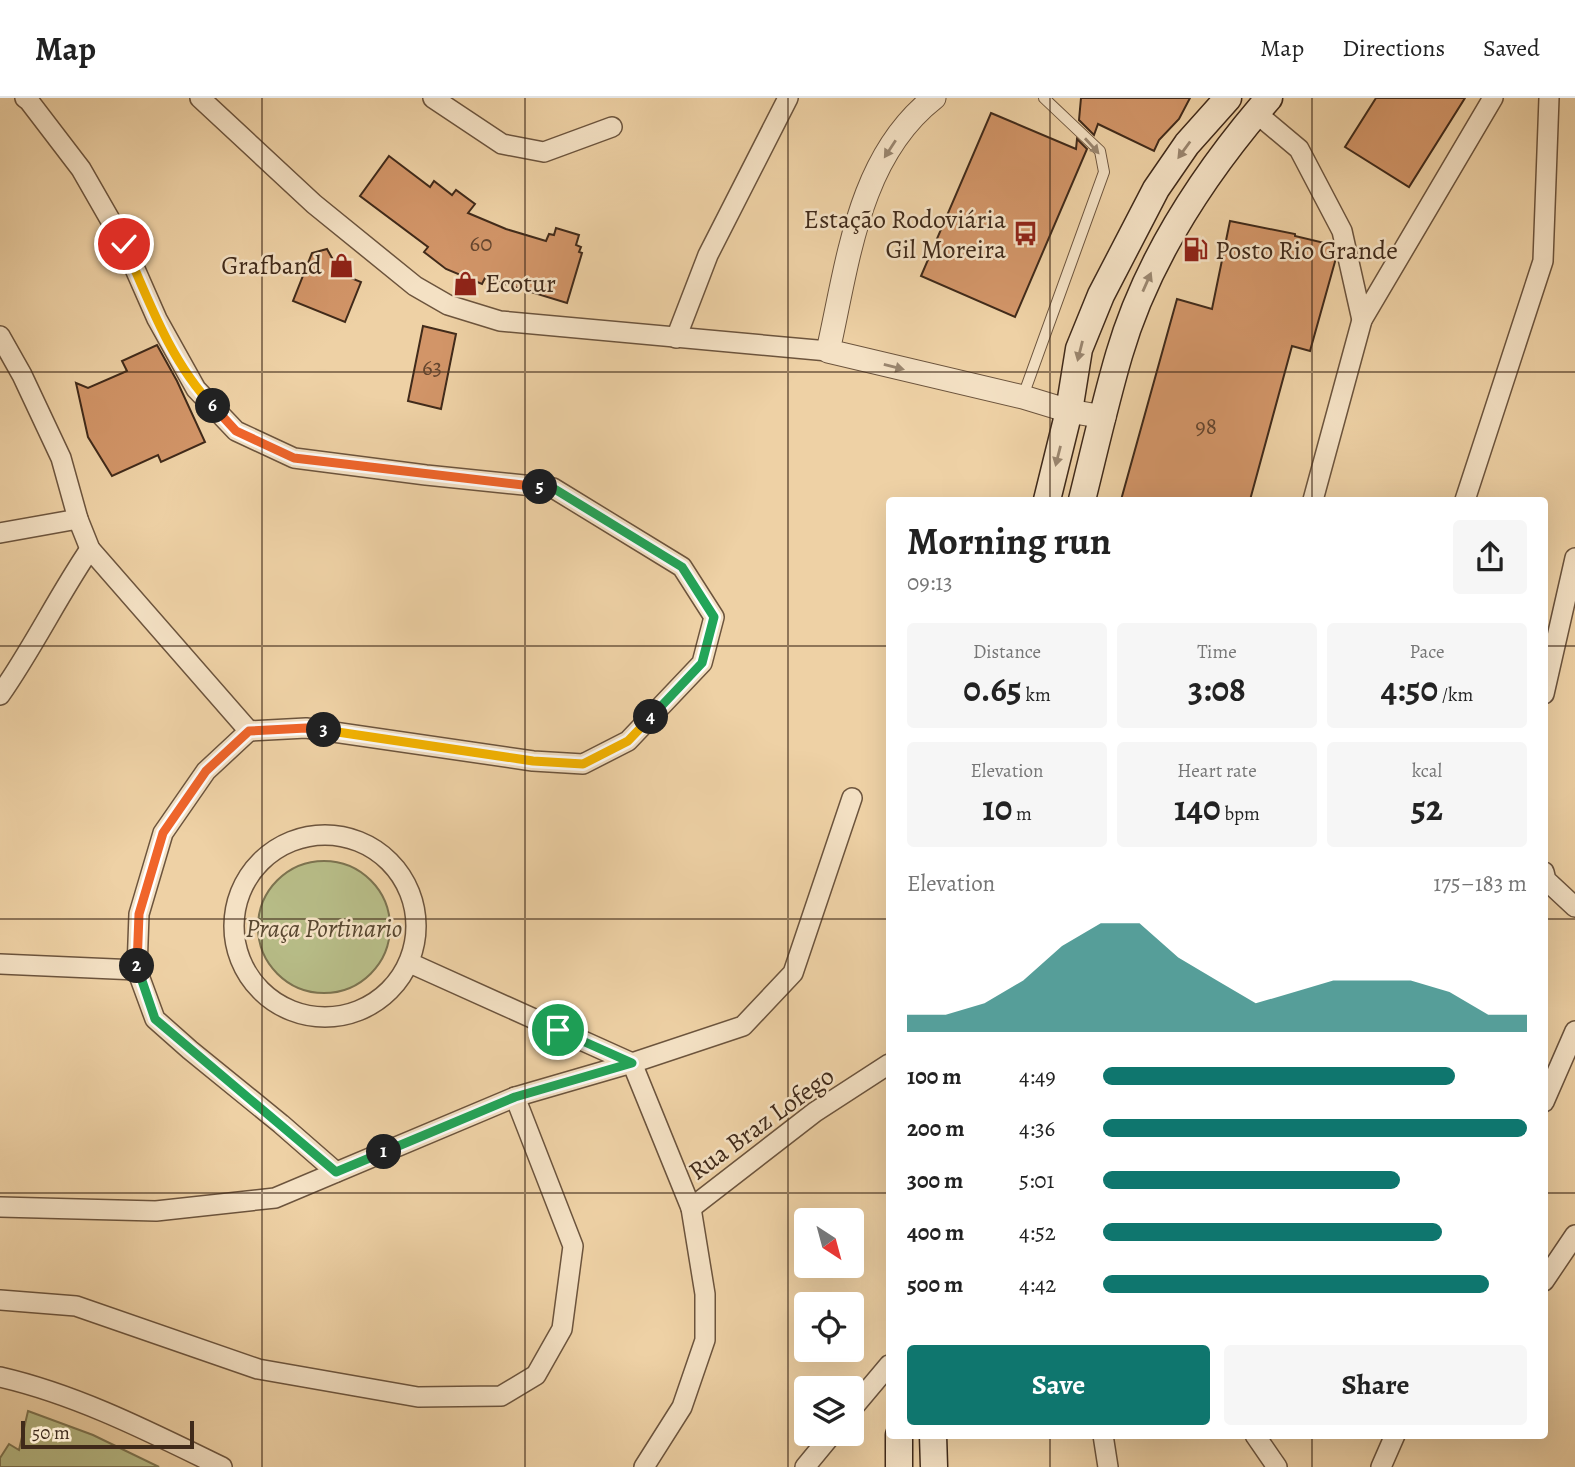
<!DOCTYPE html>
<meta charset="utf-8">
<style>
:root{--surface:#fff;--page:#f6f6f6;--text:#222;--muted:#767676;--line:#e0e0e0;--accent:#0f766e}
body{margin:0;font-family:Alegreya,serif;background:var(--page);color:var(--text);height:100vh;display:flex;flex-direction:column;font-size:26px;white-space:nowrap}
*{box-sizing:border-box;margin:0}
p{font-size:23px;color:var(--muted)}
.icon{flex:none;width:38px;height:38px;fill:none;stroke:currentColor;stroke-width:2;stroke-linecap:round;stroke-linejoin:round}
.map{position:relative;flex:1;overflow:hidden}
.panel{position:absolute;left:886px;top:399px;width:662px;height:942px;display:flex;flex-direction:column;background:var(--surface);border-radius:7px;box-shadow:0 7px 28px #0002}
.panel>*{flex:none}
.needle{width:46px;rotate:144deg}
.controls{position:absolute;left:794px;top:1110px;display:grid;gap:14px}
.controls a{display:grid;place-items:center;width:70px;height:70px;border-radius:7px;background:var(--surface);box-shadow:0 7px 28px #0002;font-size:35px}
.scale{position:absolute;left:21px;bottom:18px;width:173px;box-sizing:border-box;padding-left:7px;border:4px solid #402a1a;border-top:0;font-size:19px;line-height:24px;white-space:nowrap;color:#402a1a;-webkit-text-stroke:5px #f4e1c4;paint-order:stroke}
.pin{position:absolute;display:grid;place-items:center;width:60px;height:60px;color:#fff;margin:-30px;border:4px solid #fff;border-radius:50%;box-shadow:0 2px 7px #0007}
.km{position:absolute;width:35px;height:35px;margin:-18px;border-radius:50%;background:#222;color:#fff;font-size:19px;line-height:35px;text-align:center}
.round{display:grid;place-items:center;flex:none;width:74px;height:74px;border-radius:7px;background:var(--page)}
.head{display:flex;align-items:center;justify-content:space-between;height:119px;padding:0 21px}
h1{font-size:38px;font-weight:700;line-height:52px}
.stats{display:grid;grid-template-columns:repeat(3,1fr);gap:10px;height:119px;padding:7px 21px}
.stats div{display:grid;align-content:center;border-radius:7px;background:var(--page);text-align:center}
.stats b{font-size:35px;font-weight:700}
.stats small{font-size:19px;font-weight:400}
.stats p{font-size:19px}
.chart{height:196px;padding:14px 21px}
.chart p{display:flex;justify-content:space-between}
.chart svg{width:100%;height:126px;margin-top:7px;fill:var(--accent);opacity:.7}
.cta{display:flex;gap:14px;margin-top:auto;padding:14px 21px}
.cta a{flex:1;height:80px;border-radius:7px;background:var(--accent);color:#fff;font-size:28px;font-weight:700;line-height:80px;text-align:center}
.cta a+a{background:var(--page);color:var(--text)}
ul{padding:0 21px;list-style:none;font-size:23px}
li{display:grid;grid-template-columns:112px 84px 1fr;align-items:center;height:52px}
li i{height:18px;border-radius:9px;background:var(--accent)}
header{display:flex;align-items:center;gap:42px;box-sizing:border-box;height:98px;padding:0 35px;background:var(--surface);border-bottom:2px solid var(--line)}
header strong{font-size:33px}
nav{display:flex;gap:38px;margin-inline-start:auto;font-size:24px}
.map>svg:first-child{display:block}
</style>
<header>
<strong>Map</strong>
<nav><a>Map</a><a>Directions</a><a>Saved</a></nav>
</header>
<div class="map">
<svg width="1575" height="1369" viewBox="0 0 1575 1369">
<rect width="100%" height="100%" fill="#eed1a5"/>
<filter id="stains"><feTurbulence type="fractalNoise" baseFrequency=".00286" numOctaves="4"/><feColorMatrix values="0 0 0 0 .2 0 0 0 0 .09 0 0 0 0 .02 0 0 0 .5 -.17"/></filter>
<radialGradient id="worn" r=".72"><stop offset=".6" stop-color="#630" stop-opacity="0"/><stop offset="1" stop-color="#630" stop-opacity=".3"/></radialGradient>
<g fill="#b7bc87" stroke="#7c7350" stroke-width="2">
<circle cx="324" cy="829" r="66"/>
<path d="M28 1313 93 1337 159 1369H0V1360L9 1346 19 1352Z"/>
</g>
<g fill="#d29568" stroke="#402a1a" stroke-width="2">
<path d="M1081 0H1190L1179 21 1159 42 1154 53 1098 26 1094 37 1079 22Z"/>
<path d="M1376 0H1465L1409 89 1345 49Z"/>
<path d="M991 15 1076 51 1077 41 1087 51 1015 219 921 178Z"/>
<path d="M389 58 430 89 434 83 452 97 456 92 475 106 468 115 506 131 546 143 549 136 554 137 556 130 579 137 576 147 581 149 579 154 582 155 567 205 485 180 482 186 446 171 424 154 428 149 360 98Z"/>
<path d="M1230 123 1295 136V138L1333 147 1336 160 1310 253 1292 248 1250 402H1121L1177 201 1212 211Z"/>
<path d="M327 151 341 176 361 184 345 224 293 203 312 155Z"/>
<path d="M423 228 456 236 441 311 408 303Z"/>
<path d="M157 247 177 283 205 344 161 364 158 357 112 378 88 339 76 285 88 290 127 273 122 263Z"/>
</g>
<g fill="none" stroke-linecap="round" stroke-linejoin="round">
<defs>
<path id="service" d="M1023 298 1104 74 1100 53 1044 0"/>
<g id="minor">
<path d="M25 0 29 3 81 71 124 146 157 221 196 291 236 333 294 360 426 377 553 390 682 469 714 519 702 565 628 643 583 666 533 663 306 630 249 633"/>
<path d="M200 0 314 106 415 188 448 207 500 223 828 253"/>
<path d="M433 0 502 46 544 54 612 29"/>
<path d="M1256 15 1299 51 1342 133 1362 222"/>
<path d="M0 238 22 277 61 360 78 421 90 451 249 633"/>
<path d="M676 240 708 157 788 0"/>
<path d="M1313 402 1362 222 1493 0"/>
<path d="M1465 402 1543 163 1549 0"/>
<path d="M0 435 78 421"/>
<path d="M1544 596 1575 460"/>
<path d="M0 597C33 550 58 498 90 451"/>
<path d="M249 633 206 673 163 735 139 816 137 872 155 921 190 952 281 1026 336 1074"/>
<circle cx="325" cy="828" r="91"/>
<path d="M1544 774 1546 782 1575 809"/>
<path d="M410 865 632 965 691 1110 815 1014 889 966"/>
<path d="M0 866 137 872"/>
<path d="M1544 1004 1575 933"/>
<path d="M0 1109 156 1113 275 1100 515 999 632 965 743 928 793 875 852 700"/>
<path d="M1544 1183 1575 1137"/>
<path d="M0 1202 76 1208 258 1271 418 1299 501 1298 536 1277 562 1231 573 1148 515 999"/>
<path d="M0 1279C78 1297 150 1334 222 1369"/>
<path d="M852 1311 889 1267"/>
<path d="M1103 1337 1108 1369"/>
<path d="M1255 1337 1277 1369"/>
<path d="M644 1369 682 1309 705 1242V1196L691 1110"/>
<path d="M805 1369 833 1335"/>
<path d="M1381 1369 1395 1337"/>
</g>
<path id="tertiary" d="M934 0C858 59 848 165 828 253L1023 299 1069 313 1104 319"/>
<g id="secondary">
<path d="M1047 402 1069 313 1079 251 1101 197 1156 91 1187 46 1228 0"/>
<path d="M1082 402C1094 354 1105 305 1119 257 1147 161 1204 75 1269 0"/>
<path d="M899 1337V1369"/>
<path d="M933 1337 934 1369"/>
</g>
</defs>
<use href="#service" stroke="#6c543d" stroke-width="12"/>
<use href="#minor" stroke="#6c543d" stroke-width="22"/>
<use href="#tertiary" stroke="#6c543d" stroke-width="25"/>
<use href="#secondary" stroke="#402a1a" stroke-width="29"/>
<use href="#service" stroke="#f4e1c4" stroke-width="10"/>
<use href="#minor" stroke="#f4e1c4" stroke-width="19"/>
<use href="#tertiary" stroke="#f4e1c4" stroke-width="23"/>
<use href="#secondary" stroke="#f4e1c4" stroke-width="26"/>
</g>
<defs><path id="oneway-solid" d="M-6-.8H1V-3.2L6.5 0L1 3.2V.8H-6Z" transform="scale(1.75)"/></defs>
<g fill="#9a866f">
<use href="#oneway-solid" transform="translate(1092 48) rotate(48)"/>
<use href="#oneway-solid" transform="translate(890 51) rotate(123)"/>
<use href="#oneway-solid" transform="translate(1184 52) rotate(126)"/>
<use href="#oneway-solid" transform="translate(1147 184) rotate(-66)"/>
<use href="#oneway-solid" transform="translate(1080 253) rotate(104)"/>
<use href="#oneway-solid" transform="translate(894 269) rotate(14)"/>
<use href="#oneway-solid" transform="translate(1058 358) rotate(104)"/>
</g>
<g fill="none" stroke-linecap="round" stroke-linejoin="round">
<defs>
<path id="split-1" d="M384 1054 515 999 632 965 558 932"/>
<path id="split-2" d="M137 868 155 921 336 1074 384 1054"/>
<path id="split-3" d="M137 868 139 816 163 735 206 673 249 633 306 630 324 632"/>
<path id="split-4" d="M324 632 533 663 583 666 628 643 651 619"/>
<path id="split-5" d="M540 389 553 390 682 469 714 519 702 565 651 619"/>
<path id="split-6" d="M213 308 236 333 294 360 540 389"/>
<path id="split-7" d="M124 146C148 201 171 265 213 308"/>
</defs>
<use href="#split-1" stroke="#fff" stroke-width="14"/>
<use href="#split-2" stroke="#fff" stroke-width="14"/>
<use href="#split-3" stroke="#fff" stroke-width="14"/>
<use href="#split-4" stroke="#fff" stroke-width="14"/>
<use href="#split-5" stroke="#fff" stroke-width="14"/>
<use href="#split-6" stroke="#fff" stroke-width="14"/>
<use href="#split-7" stroke="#fff" stroke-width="14"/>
<use href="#split-1" stroke="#22a559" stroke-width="9"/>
<use href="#split-2" stroke="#22a559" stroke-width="9"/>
<use href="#split-3" stroke="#f0652b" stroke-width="9"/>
<use href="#split-4" stroke="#f5b400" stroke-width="9"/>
<use href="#split-5" stroke="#22a559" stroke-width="9"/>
<use href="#split-6" stroke="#f0652b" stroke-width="9"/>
<use href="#split-7" stroke="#f5b400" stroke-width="9"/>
</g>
<path fill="none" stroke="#402a1a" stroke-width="2" stroke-opacity="0.55" d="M262 0V1369M525 0V1369M788 0V1369M1050 0V402M1312 0V402M0 274H1575M0 548H889M1544 548H1575M0 821H889M1544 821H1575M0 1095H889M1544 1095H1575M1050 1337V1369M1312 1337V1369"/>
<defs>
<symbol id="bus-bare" viewBox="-9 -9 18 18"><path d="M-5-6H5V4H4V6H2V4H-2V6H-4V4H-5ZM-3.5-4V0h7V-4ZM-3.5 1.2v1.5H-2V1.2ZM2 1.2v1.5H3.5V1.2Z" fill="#8f2418" stroke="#f4e1c4" stroke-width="2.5" paint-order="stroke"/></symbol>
<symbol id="fuel-bare" viewBox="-9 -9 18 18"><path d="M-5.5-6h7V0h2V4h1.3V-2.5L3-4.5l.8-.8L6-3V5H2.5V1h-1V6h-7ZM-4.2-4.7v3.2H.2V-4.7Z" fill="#8f2418" stroke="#f4e1c4" stroke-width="2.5" paint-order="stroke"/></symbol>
<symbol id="shop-bare" viewBox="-9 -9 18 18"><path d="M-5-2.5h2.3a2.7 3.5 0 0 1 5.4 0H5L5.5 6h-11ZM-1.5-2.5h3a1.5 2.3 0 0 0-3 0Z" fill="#8f2418" stroke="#f4e1c4" stroke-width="2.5" paint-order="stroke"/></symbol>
</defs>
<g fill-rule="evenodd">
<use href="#bus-bare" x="1008" y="118" width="35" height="35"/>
<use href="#fuel-bare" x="1178" y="134" width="35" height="35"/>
<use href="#shop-bare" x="324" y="150" width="35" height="35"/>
<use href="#shop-bare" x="448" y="168" width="35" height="35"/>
</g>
<g text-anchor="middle" stroke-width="5" stroke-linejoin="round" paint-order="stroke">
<g font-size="23" fill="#64452e">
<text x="481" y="153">60</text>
<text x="432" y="277">63</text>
<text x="1206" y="336">98</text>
</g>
<g font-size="26" fill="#402a1a" stroke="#f4e1c4" text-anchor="end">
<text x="1006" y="130">Estação Rodoviária<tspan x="1006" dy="30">Gil Moreira</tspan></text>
<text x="1215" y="161" text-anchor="start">Posto Rio Grande</text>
<text x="322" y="176">Grafband</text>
<text x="485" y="194" text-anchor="start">Ecotur</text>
</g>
<g font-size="26" font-style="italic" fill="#584730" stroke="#f4e1c4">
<text x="324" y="839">Praça Portinario</text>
</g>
<g font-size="26" fill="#402a1a" stroke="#f4e1c4">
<text transform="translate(761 1025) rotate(-36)" y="9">Rua Braz Lofego</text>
</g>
</g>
<rect width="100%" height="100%" filter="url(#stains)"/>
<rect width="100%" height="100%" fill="url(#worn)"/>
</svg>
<div class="controls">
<a><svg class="needle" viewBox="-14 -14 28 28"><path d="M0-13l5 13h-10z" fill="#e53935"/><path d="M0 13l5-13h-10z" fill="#767676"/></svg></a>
<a><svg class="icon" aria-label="locate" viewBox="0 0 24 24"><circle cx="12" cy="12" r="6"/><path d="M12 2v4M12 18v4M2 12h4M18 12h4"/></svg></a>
<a><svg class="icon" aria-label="layers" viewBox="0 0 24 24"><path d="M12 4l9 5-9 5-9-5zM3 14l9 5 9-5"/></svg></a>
</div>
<div class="scale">50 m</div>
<div class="pin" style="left:558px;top:932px;background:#1e9e55"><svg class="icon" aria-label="arrive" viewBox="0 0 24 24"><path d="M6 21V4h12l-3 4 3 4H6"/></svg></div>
<div class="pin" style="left:124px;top:146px;background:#d93025"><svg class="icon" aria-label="check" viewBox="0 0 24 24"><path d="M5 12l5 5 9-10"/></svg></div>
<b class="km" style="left:384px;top:1054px">1</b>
<b class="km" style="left:137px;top:868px">2</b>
<b class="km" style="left:324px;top:632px">3</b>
<b class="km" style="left:651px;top:619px">4</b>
<b class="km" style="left:540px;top:389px">5</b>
<b class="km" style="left:213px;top:308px">6</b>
<section class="panel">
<div class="head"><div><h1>Morning run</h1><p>09:13</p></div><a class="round"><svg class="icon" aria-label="share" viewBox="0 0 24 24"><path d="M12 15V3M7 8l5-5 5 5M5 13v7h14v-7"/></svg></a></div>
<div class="stats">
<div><p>Distance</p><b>0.65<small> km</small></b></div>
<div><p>Time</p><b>3:08</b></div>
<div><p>Pace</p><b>4:50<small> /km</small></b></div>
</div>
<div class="stats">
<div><p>Elevation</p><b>10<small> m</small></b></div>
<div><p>Heart rate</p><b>140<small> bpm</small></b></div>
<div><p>kcal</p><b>52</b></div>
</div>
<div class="chart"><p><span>Elevation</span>175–183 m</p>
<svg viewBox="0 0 160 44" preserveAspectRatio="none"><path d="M0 44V38L10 38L20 34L30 26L40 14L50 6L60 6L70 18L80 26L90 34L100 30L110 26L120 26L130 26L140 30L150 38L160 38V44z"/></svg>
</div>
<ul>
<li><b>100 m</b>4:49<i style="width:83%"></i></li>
<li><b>200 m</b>4:36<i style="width:100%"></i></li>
<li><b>300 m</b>5:01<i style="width:70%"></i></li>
<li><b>400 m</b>4:52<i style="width:80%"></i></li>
<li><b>500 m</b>4:42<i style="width:91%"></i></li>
</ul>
<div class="cta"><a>Save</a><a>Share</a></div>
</section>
</div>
